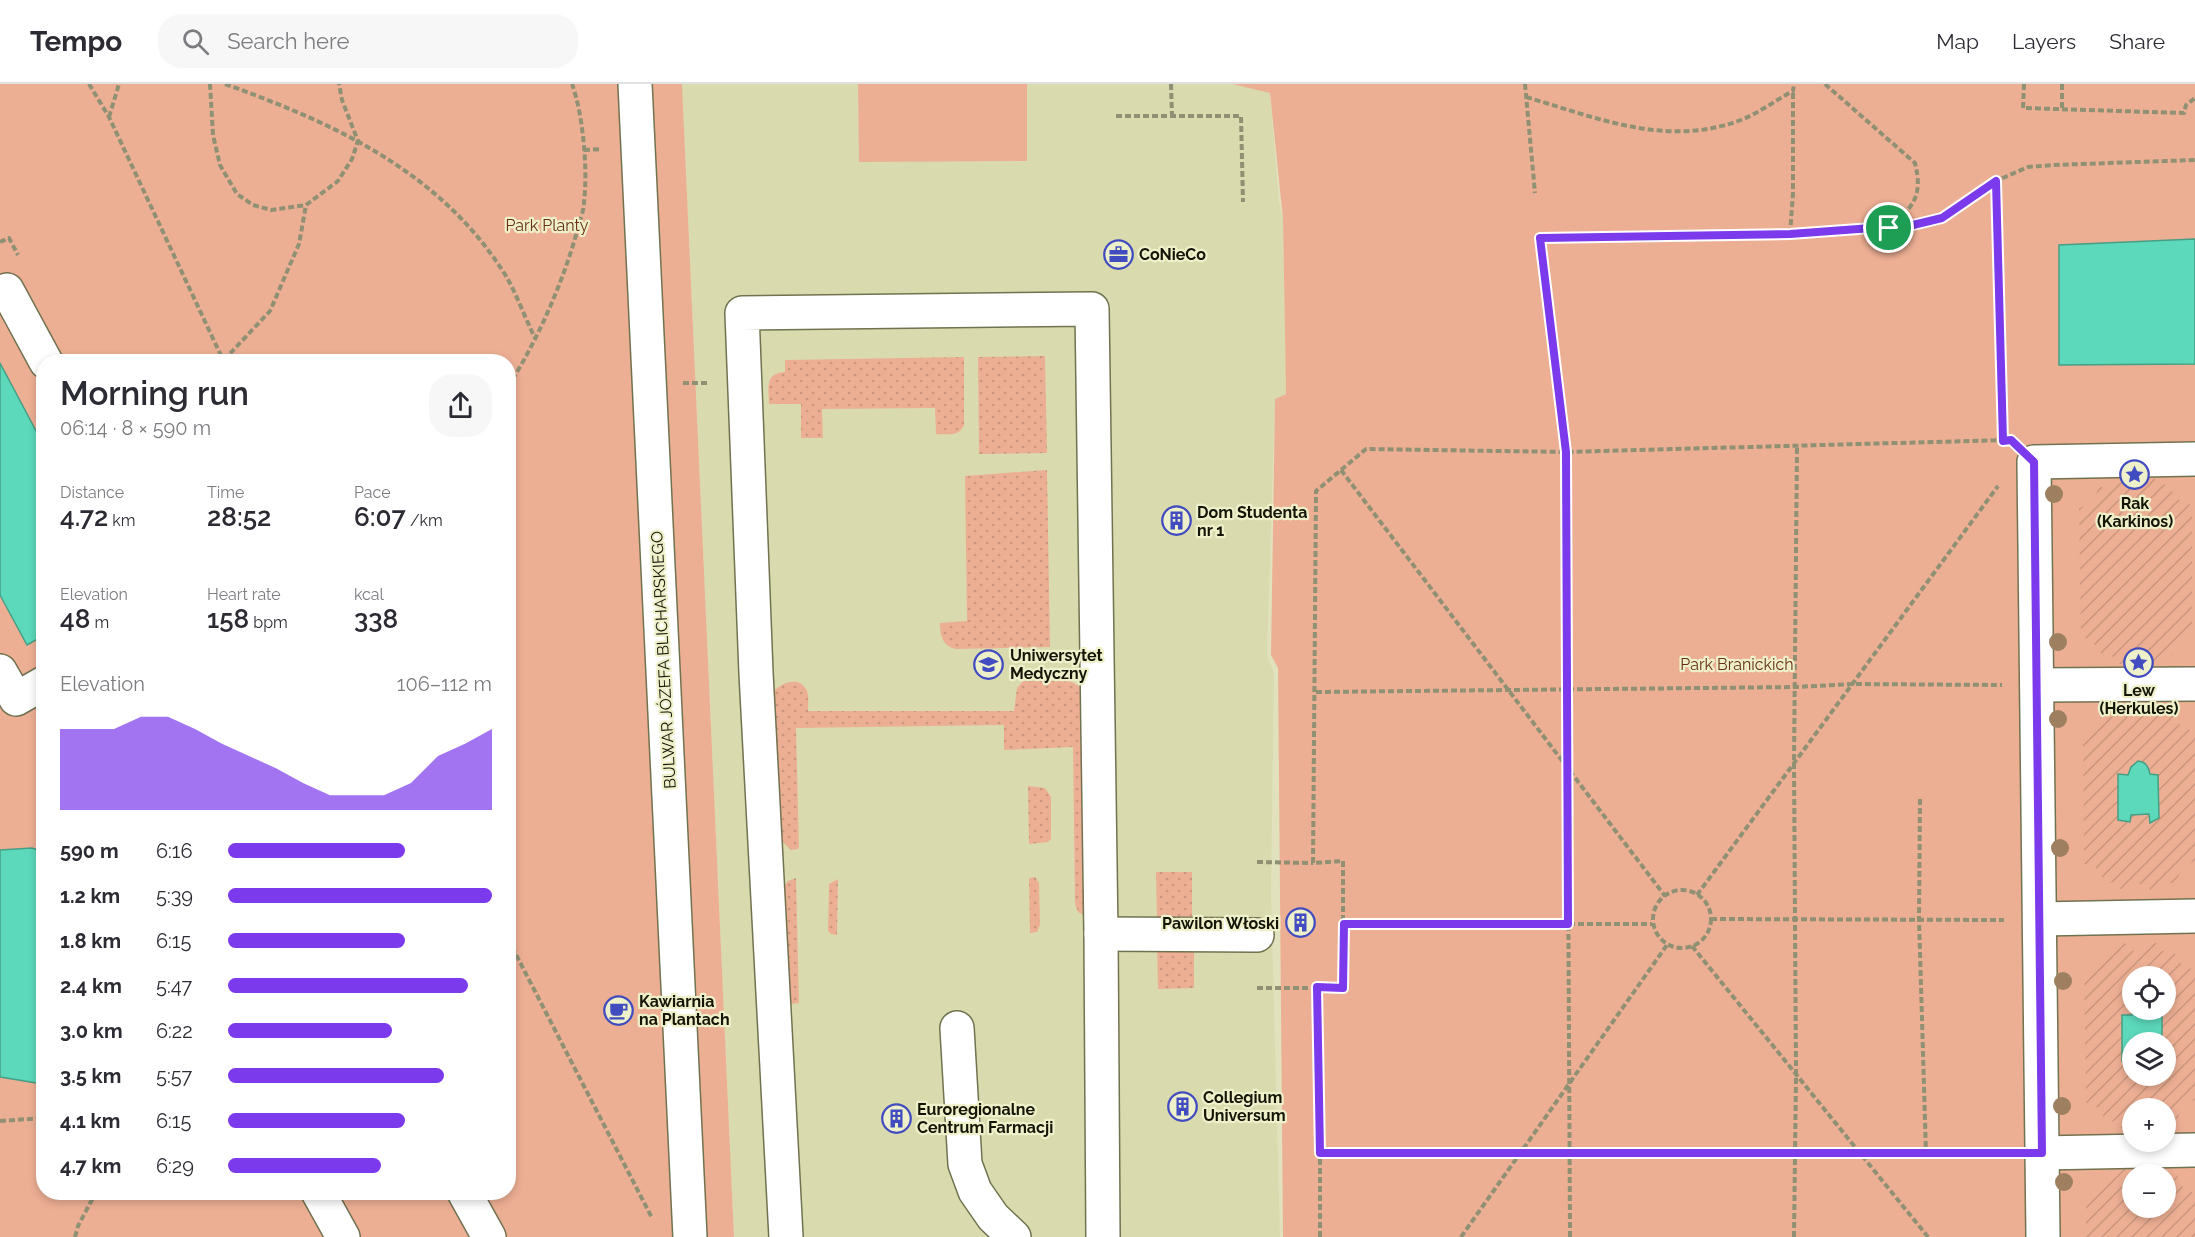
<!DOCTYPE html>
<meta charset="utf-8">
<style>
:root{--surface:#fff;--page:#f7f7f7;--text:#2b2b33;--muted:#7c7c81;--line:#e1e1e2;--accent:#7c3aed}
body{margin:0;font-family:Raleway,sans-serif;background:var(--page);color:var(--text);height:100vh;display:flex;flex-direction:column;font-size:22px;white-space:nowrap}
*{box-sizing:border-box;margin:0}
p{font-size:20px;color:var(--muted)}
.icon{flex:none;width:33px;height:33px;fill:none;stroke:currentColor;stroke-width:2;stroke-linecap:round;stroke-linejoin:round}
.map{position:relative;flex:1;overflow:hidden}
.sheet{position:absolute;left:36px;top:270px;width:480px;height:846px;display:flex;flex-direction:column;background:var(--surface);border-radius:24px;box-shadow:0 3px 9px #0003}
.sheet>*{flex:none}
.tools{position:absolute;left:2122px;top:882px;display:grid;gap:12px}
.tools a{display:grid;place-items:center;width:54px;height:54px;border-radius:50%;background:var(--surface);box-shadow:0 3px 9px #0003;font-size:30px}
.pin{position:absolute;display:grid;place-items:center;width:51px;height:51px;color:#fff;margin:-26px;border:3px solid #fff;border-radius:50%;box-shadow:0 2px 6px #0007}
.round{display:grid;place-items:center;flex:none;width:63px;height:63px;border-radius:24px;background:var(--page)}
.overview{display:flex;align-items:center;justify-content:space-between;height:102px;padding:0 24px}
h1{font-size:33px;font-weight:600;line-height:45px}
.figures{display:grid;grid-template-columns:repeat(3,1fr);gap:9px;height:102px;padding:6px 24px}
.figures div{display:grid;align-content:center}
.figures b{font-size:26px;font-weight:600}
.figures small{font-size:16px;font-weight:400}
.figures p{font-size:16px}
.chart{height:168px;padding:12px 24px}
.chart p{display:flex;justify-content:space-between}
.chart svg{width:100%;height:108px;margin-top:6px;fill:var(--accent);opacity:.7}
ul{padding:0 24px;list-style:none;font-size:20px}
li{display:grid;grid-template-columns:96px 72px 1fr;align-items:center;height:45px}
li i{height:15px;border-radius:8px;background:var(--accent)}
header{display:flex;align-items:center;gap:36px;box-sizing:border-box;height:84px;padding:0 30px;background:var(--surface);border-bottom:2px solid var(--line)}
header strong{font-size:28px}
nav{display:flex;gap:33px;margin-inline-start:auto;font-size:21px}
.search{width:420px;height:54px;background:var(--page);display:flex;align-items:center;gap:15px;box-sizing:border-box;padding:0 21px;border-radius:24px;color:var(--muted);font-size:22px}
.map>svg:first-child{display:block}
</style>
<header>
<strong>Tempo</strong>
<div class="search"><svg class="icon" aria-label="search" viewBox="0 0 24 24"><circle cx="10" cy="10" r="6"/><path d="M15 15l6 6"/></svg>Search here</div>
<nav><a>Map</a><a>Layers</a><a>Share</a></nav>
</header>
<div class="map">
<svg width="2195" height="1153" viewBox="0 0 2195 1153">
<defs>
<pattern id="grass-dots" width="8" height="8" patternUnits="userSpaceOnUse" patternTransform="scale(1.5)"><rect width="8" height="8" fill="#edaf94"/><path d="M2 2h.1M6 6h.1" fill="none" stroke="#ca967e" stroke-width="1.8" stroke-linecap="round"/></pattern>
<pattern id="garden-furrows" width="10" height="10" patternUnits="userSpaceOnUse" patternTransform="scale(1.5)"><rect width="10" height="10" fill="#edaf94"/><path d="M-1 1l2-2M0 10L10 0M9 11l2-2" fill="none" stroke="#ca967e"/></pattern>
</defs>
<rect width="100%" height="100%" fill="#e1e2bd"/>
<path fill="#d9dbae" d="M682 0H1232L1270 8 1279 118 1283 135 1286 310 1275 315 1267 571 1274 589 1271 808 1280 1153H734Z"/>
<g fill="url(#grass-dots)">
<path d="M1045 272 1047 369 979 370 978 273Z"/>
<path d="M964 273V341C959 353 948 350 936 350L935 324 822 325 823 354H801V320H769C769 304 764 289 785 288V276Z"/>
<path d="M1047 386 1050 563 956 565C942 562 940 551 940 539L967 537 965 392Z"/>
<path d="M1023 597H1070L1079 602 1089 616 1088 833 1078 828 1075 820 1073 663 1004 666V641L796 644 799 762 798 765 791 766 781 756 773 608C781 599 800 591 807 607 809 612 808 621 808 627H1014L1017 604Z"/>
<path d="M1028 702 1045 704 1051 713V755L1048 758 1029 760Z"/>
<path d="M1156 788H1192V836H1157Z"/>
<path d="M1035 793 1039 799 1040 841 1037 848 1030 849 1029 794Z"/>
<path d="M796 794 799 919 791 920 786 916 782 804 788 797Z"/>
<path d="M838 795 837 851 831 850 828 847 829 800Z"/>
<path d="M1157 857H1194V904L1158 905Z"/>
</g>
<g fill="#edaf94" fill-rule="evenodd">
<path d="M0 0H682L734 1153H0ZM44 278H508V1108H44Z"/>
<path d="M858 0H1027V77L859 78Z"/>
<path d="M1232 0H2195V1153H1283L1278 584 1271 571 1275 315 1286 310 1283 135 1270 9ZM2133 892H2166V926H2133ZM2133 958H2166V992H2133ZM2133 1024H2166V1058H2133ZM2133 1090H2166V1124H2133Z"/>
</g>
<g fill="url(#garden-furrows)" fill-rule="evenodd">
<path d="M2148 392 2155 395 2158 401 2170 400C2173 414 2179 417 2192 421V550C2180 554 2176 560 2173 572H2159L2155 580H2149L2144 573H2132L2125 580C2118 581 2115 578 2112 572H2103L2091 556 2081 553 2079 424C2092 420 2095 416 2098 403H2111L2114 395 2120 393 2125 396 2128 402 2139 400 2142 395Z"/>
<path d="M2152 619 2158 621 2161 628 2173 627C2176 640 2182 644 2195 648V777C2183 781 2179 787 2177 799H2162L2158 807H2152L2149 805 2147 800H2136L2129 807C2122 807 2118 805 2116 798L2106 799 2095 783 2084 780 2083 651C2095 647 2099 643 2102 630L2114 629 2117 622 2123 620 2128 622 2131 629 2143 627 2145 621Z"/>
<path d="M2152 857 2159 860 2162 867 2174 866C2178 879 2183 883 2195 886V1016C2184 1020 2180 1026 2177 1037L2166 1038V1024H2133V1043L2130 1046C2123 1046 2120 1044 2117 1037L2107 1038 2096 1022 2086 1019 2084 890C2096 886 2100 881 2103 869L2115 868 2118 861 2124 859 2129 861 2132 867 2143 866 2146 860ZM2133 892H2166V926H2133ZM2133 958H2166V992H2133Z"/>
<path d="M2155 1081 2161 1083 2164 1090H2177C2179 1101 2184 1106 2195 1109V1153H2086V1113C2099 1109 2102 1105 2105 1092L2117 1091 2120 1084 2126 1082 2131 1084 2134 1090 2133 1124H2166V1090H2136L2146 1089 2149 1083Z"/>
</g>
<g fill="#5cd9bb" stroke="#469e85" stroke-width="1.5">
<path d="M2195 155V280L2059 281V161Z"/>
<path d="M0 279 43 360V552L27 561 0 511Z"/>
<path d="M2138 677C2146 678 2148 682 2150 690L2158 691 2159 734 2150 739 2149 730 2131 731 2130 738 2118 736V690L2128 691 2131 683Z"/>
<path d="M32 764 44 768 43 1000 0 993V766Z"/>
<path d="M2134 926H2153L2154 931 2162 932V958H2133V979L2122 977V931H2132Z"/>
</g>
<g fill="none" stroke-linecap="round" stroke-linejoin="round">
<defs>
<g id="minor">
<path d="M635 0 690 1153"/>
<path d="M0 210 7 206 46 278"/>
<path d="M0 587 16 615 44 599"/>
<path d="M2037 601 2195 600"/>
<path d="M2040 835 2195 832"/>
<path d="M1101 850 1257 851"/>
<path d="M957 944 965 1080 975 1107 993 1133 1014 1153"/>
<path d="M2042 1069 2195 1066"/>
<path d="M318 1108 343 1153"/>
<path d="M464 1108 489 1153"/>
<path d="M786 1153 756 589 742 229 1092 225 1101 850 1103 1153"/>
<path d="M2043 1153 2034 378 2195 375"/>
</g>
</defs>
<use href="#minor" stroke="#717250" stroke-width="36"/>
<g stroke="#8f9074" stroke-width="4" stroke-dasharray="6 3" stroke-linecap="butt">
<path d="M89 0 109 33 224 278"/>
<path d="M210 0 213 51 220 81 237 110 253 121 271 126 306 121 338 97 352 75 358 57 342 16 339 0"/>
<path d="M225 0C336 40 441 88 506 192 517 211 525 234 535 254"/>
<path d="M1171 0 1172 32"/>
<path d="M1525 0 1535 109"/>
<path d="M1825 0 1915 79C1923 111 1914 123 1890 142"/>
<path d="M2024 0 2023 24 2184 29 2186 21 2195 14"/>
<path d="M1526 13C1598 34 1667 64 1741 36 1759 29 1776 16 1793 7L1794 0"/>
<path d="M2062 24V0"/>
<path d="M1116 32H1241L1243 118"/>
<path d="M109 33 119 0"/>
<path d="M584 66 602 65"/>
<path d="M1996 98 2003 357"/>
<path d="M1790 150 1793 109V8"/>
<path d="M0 158 9 154 18 171"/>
<path d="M224 276 270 227 299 160 306 121"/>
<path d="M683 299H709"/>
<path d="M508 303C538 255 563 199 578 144 580 136 584 126 584 118 588 85 583 30 572 0"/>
<path d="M1341 386 1665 812"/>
<path d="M1316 608 1796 603 1852 600 2002 601"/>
<path d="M1920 715 1919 835 1926 1069"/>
<path d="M1257 778 1313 779"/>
<circle cx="1682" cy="835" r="29"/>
<path d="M1697 811 1998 402"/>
<path d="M1711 835 2004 836"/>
<path d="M1344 840H1652"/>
<path d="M508 855 652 1134"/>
<path d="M1692 862 1928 1153"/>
<path d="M1257 904H1317"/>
<path d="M0 1037 44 1034"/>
<path d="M1320 1069H2007"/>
<path d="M75 1153 78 1142 96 1108"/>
<path d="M1320 1153V1069L1317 904H1343V777L1313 779 1316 407 1366 365 1566 368 2006 356"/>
<path d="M1461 1153 1667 861"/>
<path d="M1570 1153 1566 368 1540 154 1790 150 1913 141 1942 134 1996 97 2028 83 2053 81 2195 76"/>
<path d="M1794 1153 1796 990 1794 679 1797 363"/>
</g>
<use href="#minor" stroke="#fff" stroke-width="33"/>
</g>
<g fill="#9e8060">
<circle cx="2054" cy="410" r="9"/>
<circle cx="2058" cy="558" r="9"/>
<circle cx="2058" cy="635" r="9"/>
<circle cx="2060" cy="764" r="9"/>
<circle cx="2063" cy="897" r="9"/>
<circle cx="2062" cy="1022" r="9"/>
<circle cx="2064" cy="1098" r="9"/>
</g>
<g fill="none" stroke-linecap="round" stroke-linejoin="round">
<defs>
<path id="route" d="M1996 97 2003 357 2011 356 2034 378 2042 1069H1320L1317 903 1343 904 1344 840H1568L1566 368 1540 154 1790 150 1913 141 1942 134Z"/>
</defs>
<use href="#route" stroke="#fff" stroke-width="12"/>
<use href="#route" stroke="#7c3aed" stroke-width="8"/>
</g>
<defs>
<symbol id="office-ring" viewBox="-11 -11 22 22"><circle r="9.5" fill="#eef0ca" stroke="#414cc0" stroke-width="1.5"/><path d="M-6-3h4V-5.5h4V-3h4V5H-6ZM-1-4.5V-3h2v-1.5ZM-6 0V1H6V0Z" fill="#414cc0"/></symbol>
<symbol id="sight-ring" viewBox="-11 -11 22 22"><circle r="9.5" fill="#eef0ca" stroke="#414cc0" stroke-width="1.5"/><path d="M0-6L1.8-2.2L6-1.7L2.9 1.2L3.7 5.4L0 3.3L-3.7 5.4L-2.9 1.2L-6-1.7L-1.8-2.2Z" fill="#414cc0"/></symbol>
<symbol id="building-ring" viewBox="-11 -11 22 22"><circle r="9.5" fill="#eef0ca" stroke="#414cc0" stroke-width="1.5"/><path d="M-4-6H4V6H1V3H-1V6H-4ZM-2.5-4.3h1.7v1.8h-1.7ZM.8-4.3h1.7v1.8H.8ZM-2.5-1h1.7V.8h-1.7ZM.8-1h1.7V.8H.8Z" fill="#414cc0"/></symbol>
<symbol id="university-ring" viewBox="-11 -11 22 22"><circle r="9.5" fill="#eef0ca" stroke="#414cc0" stroke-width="1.5"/><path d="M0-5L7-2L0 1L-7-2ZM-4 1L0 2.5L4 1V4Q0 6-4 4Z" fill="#414cc0"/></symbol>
<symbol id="cafe-ring" viewBox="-11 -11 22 22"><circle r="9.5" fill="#eef0ca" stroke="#414cc0" stroke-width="1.5"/><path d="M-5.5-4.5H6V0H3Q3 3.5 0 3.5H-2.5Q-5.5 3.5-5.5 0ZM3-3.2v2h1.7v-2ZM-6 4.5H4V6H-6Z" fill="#414cc0"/></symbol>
</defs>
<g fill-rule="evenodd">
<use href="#office-ring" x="1102" y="154" width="33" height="33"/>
<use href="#sight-ring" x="2118" y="374" width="33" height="33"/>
<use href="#building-ring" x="1160" y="420" width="33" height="33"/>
<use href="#sight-ring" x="2122" y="562" width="33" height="33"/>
<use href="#university-ring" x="972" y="564" width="33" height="33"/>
<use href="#building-ring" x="1284" y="822" width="33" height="33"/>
<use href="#cafe-ring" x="602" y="910" width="33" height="33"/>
<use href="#building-ring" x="1166" y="1006" width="33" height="33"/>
<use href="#building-ring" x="880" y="1018" width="33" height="33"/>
</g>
<g text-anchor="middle" stroke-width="4.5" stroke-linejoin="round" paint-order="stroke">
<g font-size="16" fill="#672f14" stroke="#eef0ca">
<text x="547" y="147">Park Planty</text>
<text x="1737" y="586">Park Branickich</text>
</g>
<g font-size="16" font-weight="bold" fill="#141407" stroke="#eef0ca" text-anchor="start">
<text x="1139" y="176">CoNieCo</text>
<text x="2135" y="425" text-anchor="middle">Rak<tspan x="2135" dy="18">(Karkinos)</tspan></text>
<text x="1197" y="434">Dom Studenta<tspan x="1197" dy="18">nr 1</tspan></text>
<text x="1010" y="577">Uniwersytet<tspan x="1010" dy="18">Medyczny</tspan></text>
<text x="2139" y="612" text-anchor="middle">Lew<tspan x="2139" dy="18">(Herkules)</tspan></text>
<text x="1279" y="845" text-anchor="end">Pawilon Włoski</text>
<text x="639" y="923">Kawiarnia<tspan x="639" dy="18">na Plantach</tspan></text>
<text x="1203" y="1019">Collegium<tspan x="1203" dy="18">Universum</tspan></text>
<text x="917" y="1031">Euroregionalne<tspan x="917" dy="18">Centrum Farmacji</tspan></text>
</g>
<g font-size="16" fill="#141407" stroke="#eef0ca">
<text transform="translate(663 576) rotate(-93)" y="6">BULWAR JÓZEFA BLICHARSKIEGO</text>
</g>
</g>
</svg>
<div class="tools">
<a><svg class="icon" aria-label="locate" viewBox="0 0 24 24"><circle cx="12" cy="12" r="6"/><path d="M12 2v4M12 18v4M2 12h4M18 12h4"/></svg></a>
<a><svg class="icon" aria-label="layers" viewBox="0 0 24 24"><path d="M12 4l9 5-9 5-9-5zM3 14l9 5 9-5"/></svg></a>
<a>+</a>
<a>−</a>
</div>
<div class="pin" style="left:1889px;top:144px;background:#1e9e55"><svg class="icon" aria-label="arrive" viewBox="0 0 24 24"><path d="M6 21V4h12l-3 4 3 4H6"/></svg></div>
<section class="sheet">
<div class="overview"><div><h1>Morning run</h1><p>06:14 · 8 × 590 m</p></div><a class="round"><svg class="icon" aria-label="share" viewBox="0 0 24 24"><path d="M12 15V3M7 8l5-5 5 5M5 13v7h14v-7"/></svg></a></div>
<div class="figures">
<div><p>Distance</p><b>4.72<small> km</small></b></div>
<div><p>Time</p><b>28:52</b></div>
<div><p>Pace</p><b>6:07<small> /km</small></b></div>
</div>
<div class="figures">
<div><p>Elevation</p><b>48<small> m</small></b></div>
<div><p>Heart rate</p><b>158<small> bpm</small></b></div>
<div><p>kcal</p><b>338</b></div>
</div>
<div class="chart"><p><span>Elevation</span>106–112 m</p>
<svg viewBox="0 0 160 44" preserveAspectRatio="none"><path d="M0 44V11L10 11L20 11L30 6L40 6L50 11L60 17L70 22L80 27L90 33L100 38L110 38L120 38L130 33L140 22L150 17L160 11V44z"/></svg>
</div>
<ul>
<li><b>590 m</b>6:16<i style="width:67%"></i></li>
<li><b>1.2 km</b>5:39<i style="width:100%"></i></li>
<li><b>1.8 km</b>6:15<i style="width:67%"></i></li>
<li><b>2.4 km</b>5:47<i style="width:91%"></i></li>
<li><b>3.0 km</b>6:22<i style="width:62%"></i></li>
<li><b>3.5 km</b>5:57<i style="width:82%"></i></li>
<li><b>4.1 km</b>6:15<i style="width:67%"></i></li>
<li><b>4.7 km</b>6:29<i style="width:58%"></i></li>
</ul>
</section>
</div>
